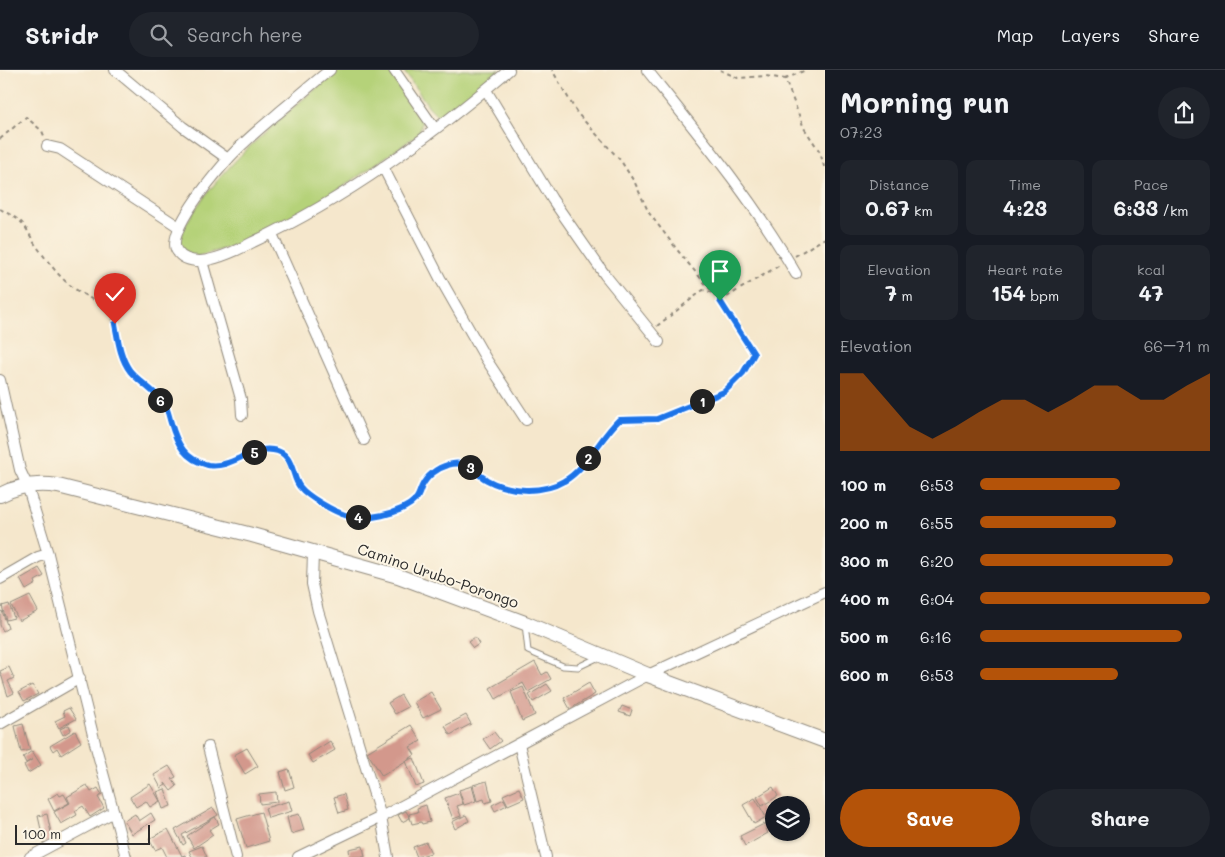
<!DOCTYPE html>
<meta charset="utf-8">
<style>
:root{--surface:#171b24;--page:#20242c;--text:#f1f3f6;--muted:#9ea1a6;--line:#363941;--accent:#b45309}
body{margin:0;font-family:Mali,sans-serif;background:var(--page);color:var(--text);height:100vh;display:flex;flex-direction:column;font-size:19px;white-space:nowrap}
*{box-sizing:border-box;margin:0}
p{font-size:16px;color:var(--muted)}
.icon{flex:none;width:28px;height:28px;fill:none;stroke:currentColor;stroke-width:2;stroke-linecap:round;stroke-linejoin:round}
.map{position:relative;flex:1;overflow:hidden}
.sheet{display:flex;flex-direction:column;background:var(--surface);width:400px}
.sheet>*{flex:none}
.fabs{position:absolute;left:765px;top:726px;display:grid;gap:10px}
.fabs a{display:grid;place-items:center;width:45px;height:45px;border-radius:50%;background:var(--surface);box-shadow:0 1px 4px #0004;font-size:25px}
.scale{position:absolute;left:15px;bottom:12px;width:135px;box-sizing:border-box;padding-left:5px;border:2px solid #2b2b2b;border-top:0;font-size:14px;line-height:18px;white-space:nowrap;color:#2b2b2b;-webkit-text-stroke:4px #fcf5e5;paint-order:stroke}
.pin{position:absolute;display:grid;place-items:center;width:42px;height:42px;color:#fff;margin:-51px -21px;border-radius:50% 50% 50% 0;rotate:-45deg;box-shadow:0 0 5px #0007}
.pin .icon{rotate:45deg}
.km{position:absolute;width:25px;height:25px;margin:-12px;border-radius:50%;background:#222;color:#fff;font-size:14px;line-height:25px;text-align:center}
.round{display:grid;place-items:center;flex:none;width:52px;height:52px;border-radius:26px;background:var(--page)}
.head{display:flex;align-items:center;justify-content:space-between;height:85px;padding:0 15px}
h1{font-size:28px;font-weight:700;line-height:38px}
.figures{display:grid;grid-template-columns:repeat(3,1fr);gap:8px;height:85px;padding:5px 15px}
.figures div{display:grid;align-content:center;border-radius:10px;background:var(--page);text-align:center}
.figures b{font-size:21px;font-weight:700}
.figures small{font-size:14px;font-weight:400}
.figures p{font-size:14px}
.chart{height:140px;padding:10px 15px}
.chart p{display:flex;justify-content:space-between}
.chart svg{width:100%;height:90px;margin-top:5px;fill:var(--accent);opacity:.7}
.cta{display:flex;gap:10px;margin-top:auto;padding:10px 15px}
.cta a{flex:1;height:58px;border-radius:30px;background:var(--accent);color:#fff;font-size:20px;font-weight:700;line-height:58px;text-align:center}
.cta a+a{background:var(--page);color:var(--text)}
ul{padding:0 15px;list-style:none;font-size:16px}
li{display:grid;grid-template-columns:80px 60px 1fr;align-items:center;height:38px}
li i{height:12px;border-radius:6px;background:var(--accent)}
header{display:flex;align-items:center;gap:30px;box-sizing:border-box;height:70px;padding:0 25px;background:var(--surface);border-bottom:1px solid var(--line)}
header strong{font-size:24px}
nav{display:flex;gap:28px;margin-inline-start:auto;font-size:18px}
.search{width:350px;height:45px;background:var(--page);display:flex;align-items:center;gap:12px;box-sizing:border-box;padding:0 18px;border-radius:28px;color:var(--muted);font-size:19px}
main{display:flex;flex:1;min-height:0}
.map>svg:first-child{display:block}
</style>
<header>
<strong>Stridr</strong>
<div class="search"><svg class="icon" aria-label="search" viewBox="0 0 24 24"><circle cx="10" cy="10" r="6"/><path d="M15 15l6 6"/></svg>Search here</div>
<nav><a>Map</a><a>Layers</a><a>Share</a></nav>
</header>
<main>
<div class="map">
<svg width="825" height="787" viewBox="0 0 825 787">
<rect width="100%" height="100%" fill="#fcf5e5"/>
<filter id="ink" filterUnits="userSpaceOnUse"><feTurbulence type="fractalNoise" baseFrequency=".02" numOctaves="2"/><feDisplacementMap in="SourceGraphic" scale="10" xChannelSelector="R" yChannelSelector="G"/><feConvolveMatrix kernelMatrix="1 2 1 2 8 2 1 2 1" color-interpolation-filters="sRGB"/></filter>
<filter id="wash" filterUnits="userSpaceOnUse"><feTurbulence type="fractalNoise" baseFrequency=".0096" numOctaves="4" result="noise"/><feDisplacementMap in="SourceGraphic" scale="20" xChannelSelector="R" yChannelSelector="G"/><feGaussianBlur stdDeviation="1.12" result="paint"/><feColorMatrix in="noise" values="0 0 0 0 0 0 0 0 0 0 0 0 0 0 0 0 0 1.4 0 .05"/><feComposite in="paint" operator="in"/></filter>
<g filter="url(#wash)">
<rect width="100%" height="100%" fill="#f5e7cc"/>
<g fill="#b5d279" stroke="#707e52">
<path d="M339 0H389L405 23 422 52 419 64C356 107 288 161 213 182 205 184 196 189 188 185 157 172 230 96 242 84 272 55 306 26 339 0Z"/>
<path d="M403 0H499L444 45 439 47 429 37Z"/>
</g>
<g id="blocks">
<g fill="#d3988c">
<path d="M39 498 44 506 35 511 36 514 26 520 20 509Z"/>
<path d="M30 526 38 541 19 551 11 535Z"/>
<path d="M9 534 14 548 6 550 2 536Z"/>
<path d="M2 541 8 558 3 561 0 555V542Z"/>
<path d="M475 567 479 574 473 578 468 572Z"/>
<path d="M535 592 542 605 547 602 551 609 528 622 523 613 496 629 490 618Z"/>
<path d="M9 597 14 608 8 611 14 623 8 626 0 601Z"/>
<path d="M589 613 595 624 570 639 564 628Z"/>
<path d="M547 614 552 621 533 632 529 625Z"/>
<path d="M32 615 38 624 24 631 19 622Z"/>
<path d="M523 617 535 645 522 651 511 622Z"/>
<path d="M431 622 441 639 423 648 414 632Z"/>
<path d="M401 625 408 637 395 644 388 633Z"/>
<path d="M622 636 632 640 630 646 619 642Z"/>
<path d="M69 638 76 649 59 658 55 651 65 646 63 641Z"/>
<path d="M466 645 471 654 450 665 445 656Z"/>
<path d="M23 654 30 680 21 682 15 656Z"/>
<path d="M69 655 71 660 63 665 60 659Z"/>
<path d="M411 655 421 671 410 677 415 685 382 706 367 682Z"/>
<path d="M75 661 81 672 61 685 57 678 53 681 50 676Z"/>
<path d="M494 662 501 671 490 679 483 669Z"/>
<path d="M330 671 335 680 313 693 308 685Z"/>
<path d="M247 678 258 696 245 704 234 685Z"/>
<path d="M32 681 41 695 28 703 24 695 33 689 26 693 23 687Z"/>
<path d="M414 688 424 714 416 717 406 691Z"/>
<path d="M169 696 176 707 172 709 177 716 171 721 165 713 166 715 161 718 154 705Z"/>
<path d="M289 699 294 717 285 720 280 702Z"/>
<path d="M487 711 492 731 485 733 484 729 477 731 473 715Z"/>
<path d="M150 714 160 731 150 737 146 731 136 737 130 727Z"/>
<path d="M87 715 91 722 98 718 102 725 98 727 104 738 90 747 83 736 75 741 77 745 61 754 54 742 70 733 67 727Z"/>
<path d="M472 716 476 731 464 735 459 720Z"/>
<path d="M773 717 778 726 762 736 757 727Z"/>
<path d="M519 718 524 728 508 735 503 725Z"/>
<path d="M165 719 171 736 163 739 157 722Z"/>
<path d="M276 722 277 732 260 734 259 724Z"/>
<path d="M58 723 60 726 64 724 69 733 54 741 48 729Z"/>
<path d="M459 723 463 734 457 736 461 746 453 749 445 728Z"/>
<path d="M344 724 348 740 339 743 334 727Z"/>
<path d="M755 728 766 747 754 754 743 735Z"/>
<path d="M504 729 507 735 495 741 492 735Z"/>
<path d="M289 731 292 741 268 748 265 738Z"/>
<path d="M426 735 430 752 422 754 421 752 412 754 409 744 418 742 417 738Z"/>
<path d="M213 738 218 745 182 765 186 773 183 775 175 760Z"/>
<path d="M406 741 410 748 402 752 398 745Z"/>
<path d="M261 742 269 771 246 778 237 749Z"/>
<path d="M151 743 155 750 132 764 124 751 135 744 139 751Z"/>
<path d="M47 744 53 772 44 773 38 746Z"/>
<path d="M299 744 304 760 291 764 287 747Z"/>
<path d="M466 745 469 751 455 759 452 752Z"/>
<path d="M215 747 219 754 209 760 213 765 194 778 187 766Z"/>
<path d="M764 754 768 763 745 776 740 766Z"/>
<path d="M168 759 182 786 185 785 186 787H167L162 777 155 780 149 769Z"/>
<path d="M426 772 431 783 417 787 413 777Z"/>
<path d="M202 776 207 787H192L189 781Z"/>
<path d="M363 776 365 787H350L349 779Z"/>
</g>
</g>
</g>
<g filter="url(#ink)">
<use href="#blocks" fill-opacity="0" stroke="#90897c" stroke-width="1"/>
<g fill="none" stroke-linecap="round" stroke-linejoin="round">
<defs>
<path id="lane" d="M525 554 528 581 563 596 578 597 599 587"/>
<g id="street">
<path d="M115 0 183 57 228 89"/>
<path d="M330 0C314 12 299 26 283 39 264 55 244 71 228 89 215 104 164 163 177 181 182 189 191 191 200 191 217 190 238 180 253 172 346 129 431 66 509 0"/>
<path d="M394 0 435 59"/>
<path d="M647 0C700 66 754 131 796 204"/>
<path d="M486 20 552 129 605 205 659 272"/>
<path d="M47 76 60 79 179 157"/>
<path d="M383 97 441 210 486 289 526 350"/>
<path d="M272 164 364 370"/>
<path d="M202 191 241 329 242 345"/>
<path d="M0 310 20 400 27 415 48 484 97 681 126 787"/>
<path d="M313 483 312 514 318 541 381 747 388 787"/>
<path d="M0 509 38 487 48 484"/>
<path d="M0 654 80 608"/>
<path d="M519 674 546 787"/>
<path d="M208 677 236 787"/>
<path d="M30 787 114 742"/>
<path d="M298 787 381 747 648 605 825 522"/>
</g>
<path id="secondary" d="M0 425C19 415 37 413 58 416L252 465 398 506 525 553 648 605 825 671"/>
</defs>
<use href="#lane" stroke="#90897c" stroke-width="7"/>
<use href="#street" stroke="#90897c" stroke-width="12"/>
<use href="#secondary" stroke="#90897c" stroke-width="16"/>
<g stroke="#90897c" stroke-width="2" stroke-dasharray="4 4" stroke-linecap="butt">
<path d="M720 0 738 8 766 6 785 9 804 58 820 82 825 100"/>
<path d="M785 9 806 0"/>
<path d="M0 69 26 47 42 61 45 68"/>
<path d="M0 139C7 143 16 147 22 153 27 158 31 168 35 174 46 189 59 208 75 219 91 230 106 234 115 254 121 269 120 285 129 299 139 314 160 321 167 338 174 355 175 381 193 390 230 408 246 374 274 380 295 384 291 404 299 416 303 422 320 433 326 437 350 450 380 452 403 437 408 434 414 432 417 427 427 413 428 401 447 395 467 389 473 403 488 411 509 421 547 424 566 410 588 394 599 368 619 350L657 349 724 322 743 303 754 283 720 231 682 186 649 143 635 113 621 91 577 43 552 0"/>
<path d="M795 186 825 168"/>
<path d="M720 231 780 195"/>
<path d="M657 256 703 220 714 223"/>
</g>
<use href="#lane" stroke="#fff" stroke-width="5"/>
<use href="#street" stroke="#fff" stroke-width="10"/>
<use href="#secondary" stroke="#fff" stroke-width="14"/>
</g>
</g>
<g fill="none" stroke-linecap="round" stroke-linejoin="round" filter="url(#ink)">
<defs>
<path id="route" d="M115 254C118 269 120 288 130 301 140 313 156 321 165 335 168 340 169 347 171 353 177 374 185 390 208 395 232 399 250 376 273 380 295 383 291 407 300 417 308 427 333 441 345 445 363 452 402 444 416 429 419 426 420 420 422 416 427 406 437 398 448 395 467 389 473 402 487 410 509 422 542 424 564 411 585 400 601 367 619 350L657 349 724 322 743 303 754 284 720 231"/>
</defs>
<use href="#route" stroke="#fff" stroke-width="10"/>
<use href="#route" stroke="#1a73e8" stroke-width="6"/>
</g>
<g text-anchor="middle" stroke-width="4" stroke-linejoin="round" paint-order="stroke">
<g font-size="15" fill="#2b2b2b" stroke="#fcf5e5">
<text transform="translate(438 506) rotate(19)" y="5">Camino Urubo-Porongo</text>
</g>
</g>
</svg>
<div class="fabs">
<a><svg class="icon" aria-label="layers" viewBox="0 0 24 24"><path d="M12 4l9 5-9 5-9-5zM3 14l9 5 9-5"/></svg></a>
</div>
<div class="scale">100 m</div>
<div class="pin" style="left:720px;top:231px;background:#1e9e55"><svg class="icon" aria-label="arrive" viewBox="0 0 24 24"><path d="M6 21V4h12l-3 4 3 4H6"/></svg></div>
<div class="pin" style="left:115px;top:254px;background:#d93025"><svg class="icon" aria-label="check" viewBox="0 0 24 24"><path d="M5 12l5 5 9-10"/></svg></div>
<b class="km" style="left:702px;top:331px">1</b>
<b class="km" style="left:588px;top:388px">2</b>
<b class="km" style="left:470px;top:397px">3</b>
<b class="km" style="left:358px;top:447px">4</b>
<b class="km" style="left:254px;top:382px">5</b>
<b class="km" style="left:160px;top:330px">6</b>
</div>
<section class="sheet">
<div class="head"><div><h1>Morning run</h1><p>07:23</p></div><a class="round"><svg class="icon" aria-label="share" viewBox="0 0 24 24"><path d="M12 15V3M7 8l5-5 5 5M5 13v7h14v-7"/></svg></a></div>
<div class="figures">
<div><p>Distance</p><b>0.67<small> km</small></b></div>
<div><p>Time</p><b>4:23</b></div>
<div><p>Pace</p><b>6:33<small> /km</small></b></div>
</div>
<div class="figures">
<div><p>Elevation</p><b>7<small> m</small></b></div>
<div><p>Heart rate</p><b>154<small> bpm</small></b></div>
<div><p>kcal</p><b>47</b></div>
</div>
<div class="chart"><p><span>Elevation</span>66–71 m</p>
<svg viewBox="0 0 160 44" preserveAspectRatio="none"><path d="M0 44V6L10 6L20 19L30 32L40 38L50 32L60 25L70 19L80 19L90 25L100 19L110 12L120 12L130 19L140 19L150 12L160 6V44z"/></svg>
</div>
<ul>
<li><b>100 m</b>6:53<i style="width:61%"></i></li>
<li><b>200 m</b>6:55<i style="width:59%"></i></li>
<li><b>300 m</b>6:20<i style="width:84%"></i></li>
<li><b>400 m</b>6:04<i style="width:100%"></i></li>
<li><b>500 m</b>6:16<i style="width:88%"></i></li>
<li><b>600 m</b>6:53<i style="width:60%"></i></li>
</ul>
<div class="cta"><a>Save</a><a>Share</a></div>
</section>
</main>
